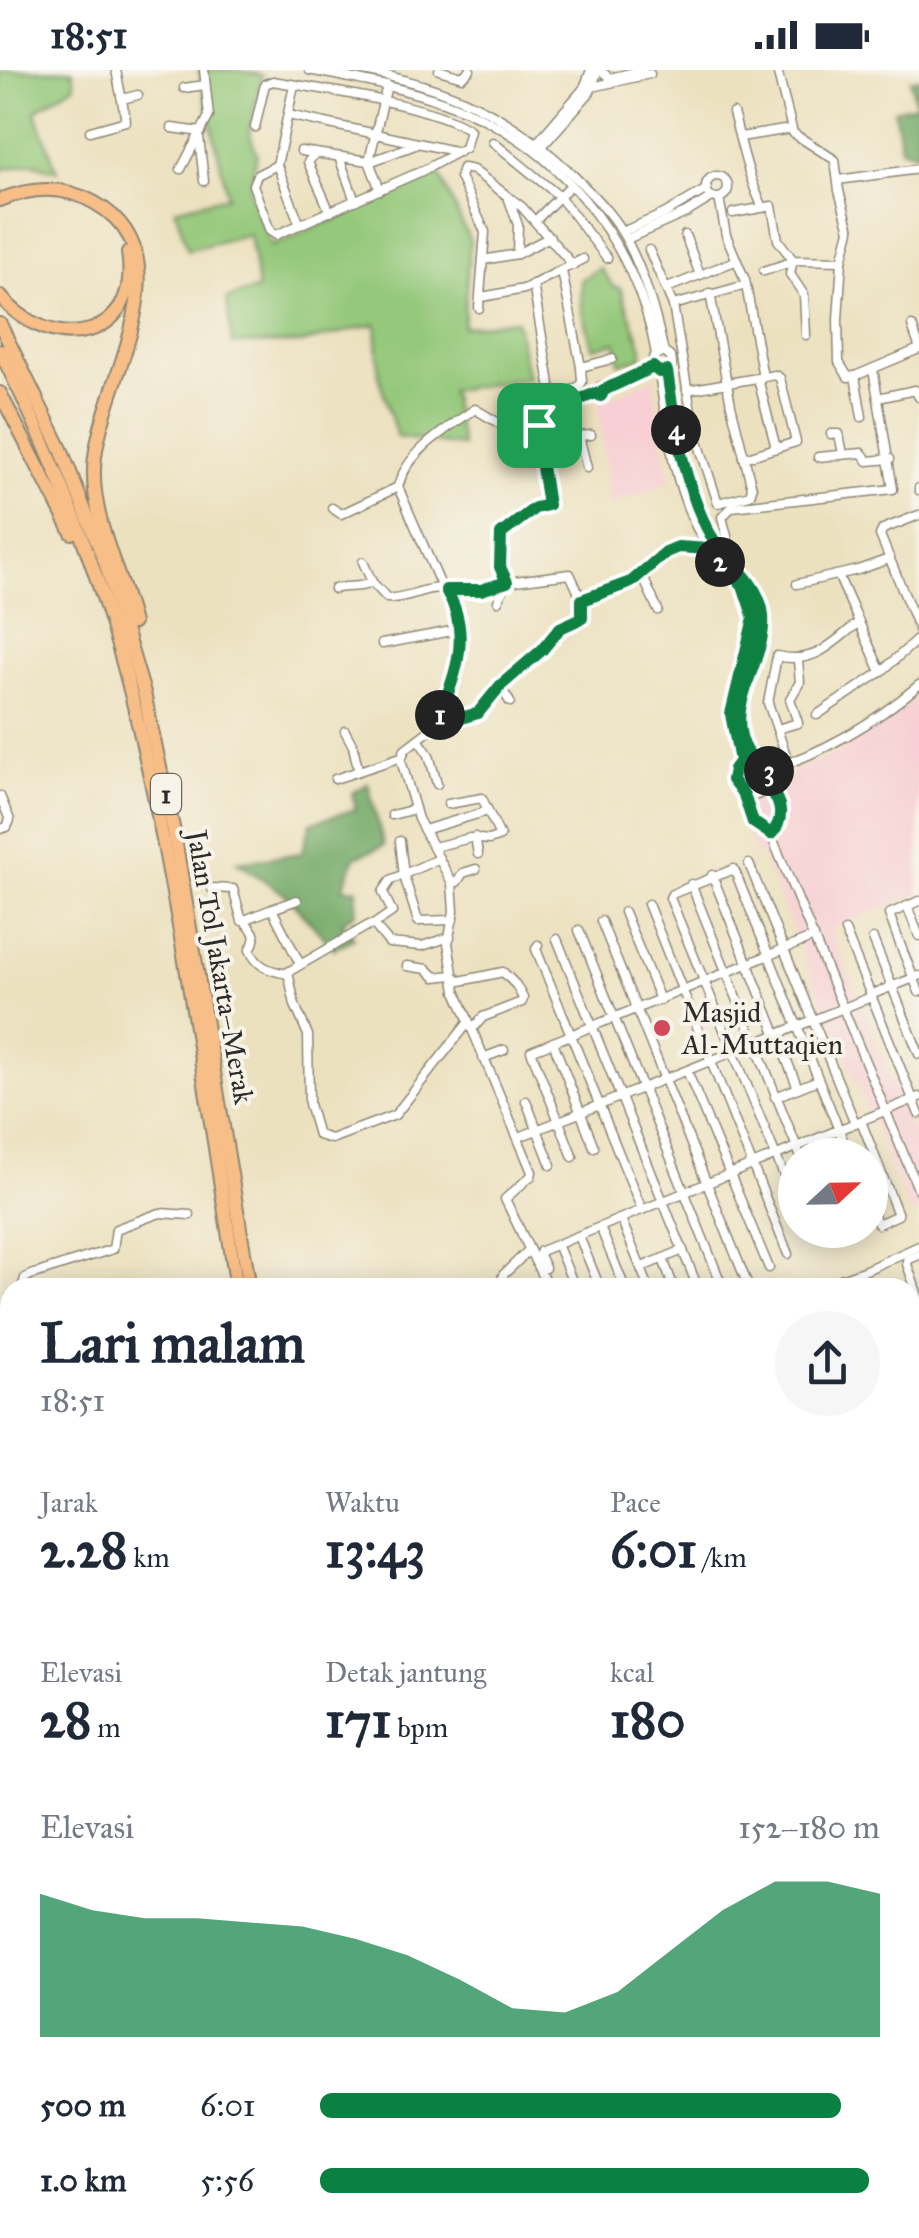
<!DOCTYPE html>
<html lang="id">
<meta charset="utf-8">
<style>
:root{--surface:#fff;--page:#f6f6f7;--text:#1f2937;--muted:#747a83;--accent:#0b8043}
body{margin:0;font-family:"IM FELL Great Primer",serif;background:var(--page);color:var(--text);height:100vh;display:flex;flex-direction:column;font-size:38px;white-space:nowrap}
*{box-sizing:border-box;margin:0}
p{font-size:32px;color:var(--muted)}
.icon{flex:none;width:55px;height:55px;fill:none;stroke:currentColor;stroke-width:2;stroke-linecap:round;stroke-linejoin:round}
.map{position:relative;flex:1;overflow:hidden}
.panel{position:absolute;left:0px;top:1208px;width:920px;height:962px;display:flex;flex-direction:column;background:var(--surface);border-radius:30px 30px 0 0;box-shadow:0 5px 25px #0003}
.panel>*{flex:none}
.needle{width:65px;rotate:68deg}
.fabs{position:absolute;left:778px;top:1068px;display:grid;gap:20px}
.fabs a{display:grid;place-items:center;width:110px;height:110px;border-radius:50%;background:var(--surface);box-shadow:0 5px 25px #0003;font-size:50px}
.pin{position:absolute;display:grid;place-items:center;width:85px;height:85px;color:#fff;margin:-42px;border-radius:20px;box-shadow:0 5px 15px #0006}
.km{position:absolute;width:50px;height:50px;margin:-25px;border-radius:50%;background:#222;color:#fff;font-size:28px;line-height:50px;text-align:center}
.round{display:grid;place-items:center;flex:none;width:105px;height:105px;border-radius:52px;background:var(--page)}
.overview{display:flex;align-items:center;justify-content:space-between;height:170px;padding:0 40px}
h1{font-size:55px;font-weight:700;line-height:75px}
.stats{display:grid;grid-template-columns:repeat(3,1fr);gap:15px;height:170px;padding:10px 40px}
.stats div{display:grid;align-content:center}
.stats b{font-size:50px;font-weight:700}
.stats small{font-size:28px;font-weight:400}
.stats p{font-size:28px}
.chart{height:280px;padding:20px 40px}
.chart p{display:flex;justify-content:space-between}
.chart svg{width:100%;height:180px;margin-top:10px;fill:var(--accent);opacity:.7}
ul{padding:0 40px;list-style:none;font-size:32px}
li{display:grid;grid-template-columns:160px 120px 1fr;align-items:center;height:75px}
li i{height:25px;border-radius:12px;background:var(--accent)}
.status{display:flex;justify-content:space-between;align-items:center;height:70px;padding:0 50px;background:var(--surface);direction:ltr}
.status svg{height:28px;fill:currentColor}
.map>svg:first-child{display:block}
</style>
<div class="status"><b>18:51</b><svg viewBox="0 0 49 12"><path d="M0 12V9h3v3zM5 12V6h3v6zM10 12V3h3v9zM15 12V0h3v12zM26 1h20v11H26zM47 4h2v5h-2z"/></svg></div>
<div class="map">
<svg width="919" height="2168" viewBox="0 0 919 2168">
<rect width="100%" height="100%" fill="#f7f3e8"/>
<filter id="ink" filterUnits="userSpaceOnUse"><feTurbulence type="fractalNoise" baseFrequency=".01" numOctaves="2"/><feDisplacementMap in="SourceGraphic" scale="20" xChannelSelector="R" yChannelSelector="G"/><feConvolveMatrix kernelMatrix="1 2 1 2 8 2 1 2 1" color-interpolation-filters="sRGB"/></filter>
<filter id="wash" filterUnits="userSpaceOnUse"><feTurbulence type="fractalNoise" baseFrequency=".0048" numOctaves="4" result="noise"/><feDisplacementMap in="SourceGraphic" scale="40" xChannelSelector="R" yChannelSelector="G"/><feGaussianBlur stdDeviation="2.25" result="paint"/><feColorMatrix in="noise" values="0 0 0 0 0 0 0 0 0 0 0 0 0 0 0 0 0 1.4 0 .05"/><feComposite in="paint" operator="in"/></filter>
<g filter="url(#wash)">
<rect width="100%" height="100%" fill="#ece1bf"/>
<g fill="#f7cfd4">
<path d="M653 309 669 411 610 436 598 332Z"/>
<path d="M919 626V824L830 860 919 1076V1141L911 1145 761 783 756 785 737 738 782 720 776 708 836 684Z"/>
<path d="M919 1822V1988L910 1992V1823Z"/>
</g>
<g fill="#d2bdc8">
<path d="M10 1801V1927L0 1929V1829L10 1828Z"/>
<path d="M10 2007V2160H379L381 2168H0V2072L9 2070 0 2012H8Z"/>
</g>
<g fill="#94c87a" stroke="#607a52" stroke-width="2.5">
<path d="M0 0H73L75 15 35 41 57 101 32 93 0 100Z"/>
<path d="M199 0H237L262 5 249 62 257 84 249 119 272 176 439 104 470 171 463 257 516 250 528 308 450 321 462 376 397 367 379 307 376 254 301 273 232 274 227 229 258 219 249 164 188 180 175 139 228 126Z"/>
<path d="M600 198 614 217 620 218 642 277V288L619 293 616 272 593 278 582 239 581 210Z"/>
</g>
<g fill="#77ac6a" stroke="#516c4a" stroke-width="2.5">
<path d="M919 8V84H918L901 78 894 40 916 35 910 10Z"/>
<path d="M368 714 384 776 355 787 343 818 357 819 356 842 342 853 354 868 334 879 286 825 237 792 302 783 311 753 356 739 352 723Z"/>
</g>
</g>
<g filter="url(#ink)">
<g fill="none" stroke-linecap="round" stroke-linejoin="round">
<defs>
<g id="minor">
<path d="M309 0C354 9 400 17 443 32 554 69 637 170 656 284"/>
<path d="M358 0C447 16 510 43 575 107 595 127 616 148 628 173 646 208 656 245 664 283"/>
<path d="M439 0 462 7 470 0"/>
<path d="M600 0 610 8 643 0"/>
<path d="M777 0 793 63 835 90 839 121 850 160 842 191 838 249 839 292 848 307 855 306 919 279"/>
<path d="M592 17 650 4"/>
<path d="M184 18 205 15"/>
<path d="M122 29 138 25"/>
<path d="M733 43C742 75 748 108 763 137"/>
<path d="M288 45 459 82"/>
<path d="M255 57 265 14 273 11C319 19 435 35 470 60L465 78 422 101 276 165 270 161 253 115 257 105 277 95 294 15"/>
<path d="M172 58 201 62"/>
<path d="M90 61 126 51 116 0"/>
<path d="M199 67 204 111"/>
<path d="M740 67 791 59"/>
<path d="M493 72 559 126 607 188"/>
<path d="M534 76 584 18 591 0"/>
<path d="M539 80 590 22 598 0"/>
<path d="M301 81 369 91"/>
<path d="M315 84 308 92 330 142"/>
<path d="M339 87 355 131"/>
<path d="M372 91 415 75"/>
<path d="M277 95 300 155"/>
<path d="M181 99 209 46 204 0"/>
<circle cx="717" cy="117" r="11"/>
<path d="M838 110 919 99"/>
<path d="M380 120 369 91 387 15"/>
<path d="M508 127 518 155 517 184"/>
<path d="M719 128 726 165 745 210 763 307"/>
<path d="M733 143 772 136 778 170 793 190 842 191"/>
<path d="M535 151 571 115"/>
<path d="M622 162 664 144 707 119"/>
<path d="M685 165 700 205"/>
<path d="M627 169 686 143 712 127"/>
<path d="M649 180 673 235 694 359 718 433 750 425 752 418 731 335 710 223"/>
<path d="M483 190 517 184 550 167"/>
<path d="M793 190 790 204 804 225 806 265"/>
<path d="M764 201 791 192"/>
<path d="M533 214 551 320C560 326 577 321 582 312L581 297 562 201"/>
<path d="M667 218 735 191"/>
<path d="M482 227 524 219 583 189"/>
<path d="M673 235 746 215"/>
<path d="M479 238 485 162 460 107 463 98 473 100 522 137 573 195"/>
<path d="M912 256 919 276"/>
<circle cx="662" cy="293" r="10"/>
<path d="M581 297 612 289"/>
<path d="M667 301C676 356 683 415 711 464 728 495 759 510 763 547 768 595 717 643 752 688"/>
<path d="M659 302C667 358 673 416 701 466 714 491 744 505 751 533 761 571 733 608 731 646 731 661 738 676 741 691"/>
<path d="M855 306 862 347"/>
<path d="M758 309 776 378"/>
<path d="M604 320 601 316 595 321 601 326 604 320 653 297"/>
<path d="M687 320 775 305 780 308 796 372 744 388"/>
<path d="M878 328 915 320 919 327"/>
<path d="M539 355 579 366 591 365"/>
<path d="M831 364H839L843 384"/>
<path d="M579 366 587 398"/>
<path d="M818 387 862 383 868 391 890 389"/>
<path d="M919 418V420"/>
<path d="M332 438 341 444 398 417"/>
<path d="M919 445 883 459 880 465 919 560"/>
<path d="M720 483 725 481 728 470 722 447 732 437 893 419 873 299"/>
<path d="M363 492 372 512 387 528C407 530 426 515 445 519L462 554 458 586 444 634 434 657 405 679 401 690 418 749 452 813 454 841 448 873 456 921 532 1102 531 1106 505 1129 548 1218"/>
<path d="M642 505 658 540"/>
<path d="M838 505 881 602"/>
<path d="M797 514 858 500 889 489"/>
<path d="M442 518 398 417C406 382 448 358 475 339L512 361 537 360"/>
<path d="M334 519C346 515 362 519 372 512"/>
<path d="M446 521 481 520 507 512"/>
<path d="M582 530 570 504 507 512 501 497V464L535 438 547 435 538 371 539 355 568 334 596 323"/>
<path d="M498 531 507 512"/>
<path d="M382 574 462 559"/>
<path d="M510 632 500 616 542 580 560 558 582 548V530L631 513 666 482 678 477 708 479"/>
<path d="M817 645 881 602 919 568"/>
<path d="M434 656 474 645 500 616"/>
<path d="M777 659 798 653 790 629 800 612 798 591"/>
<path d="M345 661 353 676 358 699"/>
<path d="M418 669 429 685 437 714"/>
<path d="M786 685 768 633 777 586C815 595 831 574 859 552"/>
<circle cx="751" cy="707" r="19"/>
<path d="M769 700C825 682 874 653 919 615"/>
<path d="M335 709 401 687"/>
<path d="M767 718C782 731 786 749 771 765"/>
<path d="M744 725C746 743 752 759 771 765L919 1121"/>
<path d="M0 726 10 750 7 757 0 759"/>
<path d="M392 745 415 739"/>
<path d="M424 760 488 741"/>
<path d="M475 767 478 784"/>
<path d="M400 771 404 806 418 851 453 850"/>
<path d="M434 777 470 768 489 770 500 766 482 728 448 734"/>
<path d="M749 794 855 1053"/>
<path d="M712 805 798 1018"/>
<path d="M452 813 457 812 463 803 476 799"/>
<path d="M691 814 800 1085"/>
<path d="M211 818 233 819 242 851 272 839 300 894"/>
<path d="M648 834 788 1184"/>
<path d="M907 836 919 866"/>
<path d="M272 839 297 830"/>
<path d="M624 842 660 930"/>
<path d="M601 851 749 1218"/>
<path d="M245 852C255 862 258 866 250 880 257 897 270 901 288 904"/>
<path d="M373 855 392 842 383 822 391 810 438 789"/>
<path d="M579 860 723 1218"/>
<path d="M845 861 919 1044"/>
<path d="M450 867 422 876 389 873 375 856 369 855 288 902 295 935 308 965 309 1034 318 1065 331 1069 395 1045 468 953"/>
<path d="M557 869 698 1218"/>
<path d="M873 869 919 984"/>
<path d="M538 875 536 879 642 1140"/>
<path d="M903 882 889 844 919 831"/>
<path d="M904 884 919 922"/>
<path d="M407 896 427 899 435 907 452 905 460 911 503 902 516 915 523 928 522 932 483 947 475 956 469 955"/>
<path d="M870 925 919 906"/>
<path d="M553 972 594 1077"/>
<path d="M483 988 504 980"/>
<path d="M687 1001 769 1198"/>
<path d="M775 1027 818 1010"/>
<path d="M526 1031 551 1095"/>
<path d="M861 1051 898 1145 878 1154 870 1138"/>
<path d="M519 1067 871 927"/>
<path d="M819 1068 825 1085"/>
<path d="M573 1087 531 981 814 867"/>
<path d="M795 1132 670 828 672 824 734 799 849 1085"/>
<path d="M621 1149 649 1218"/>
<path d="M600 1157 625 1218"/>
<path d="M579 1166 600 1218"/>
<path d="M557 1174 575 1218"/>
<path d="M919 1185 907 1190V1194L919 1229"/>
<path d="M663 1189 674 1218"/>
<path d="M642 1197 683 1180"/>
<path d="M545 1198 539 1185 541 1181 919 1027"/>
<path d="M22 1218 25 1208 31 1205 113 1179 116 1159 160 1143 190 1145"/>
<path d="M500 1218 503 1205 528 1181"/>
<path d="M816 1218 866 1200 919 1176"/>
<path d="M910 1273 919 1298"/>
<path d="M910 1312 919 1305"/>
<path d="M0 1336 10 1337"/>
<path d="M910 1341 919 1367"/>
<path d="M910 1398 919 1394"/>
<path d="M910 1411 916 1431"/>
<path d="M910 1449 919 1442"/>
<path d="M910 1463 919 1456"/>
<path d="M910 1540 919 1561"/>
<path d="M910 1694 919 1681"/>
<path d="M0 1696 8 1709"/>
<path d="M0 1720 10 1705"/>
<path d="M917 1726 919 1738"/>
<path d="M0 1761 10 1753"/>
<path d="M910 1817 919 1816"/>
<path d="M910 2098 919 2094"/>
<path d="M910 2118 919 2115"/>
<path d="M786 2160 791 2168"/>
<path d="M866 2168 871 2160"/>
</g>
<g id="major">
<path d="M0 1796 10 1794"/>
<path d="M159 2160 160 2168"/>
</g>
<g id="highway">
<path d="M0 130C32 117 63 115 95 133 193 189 96 318 94 399 92 450 121 504 133 553"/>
<path d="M0 226C51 287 142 271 128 183"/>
<path d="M0 254 61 379 105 492 144 623 174 762 250 1218"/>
<path d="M0 281C56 392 102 507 132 628 179 821 205 1021 237 1218"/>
<path d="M0 323 72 463"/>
<path d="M393 2160 395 2168"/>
<path d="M407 2160 409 2168"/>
</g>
</defs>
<use href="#minor" stroke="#8c8675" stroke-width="11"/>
<use href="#major" stroke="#8c8675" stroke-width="14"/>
<use href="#highway" stroke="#8c8675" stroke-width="16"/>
<use href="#minor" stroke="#fff" stroke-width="8"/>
<use href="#major" stroke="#f7be88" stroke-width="10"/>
<use href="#highway" stroke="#f7be88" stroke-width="12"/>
</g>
</g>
<g fill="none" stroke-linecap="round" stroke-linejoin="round" filter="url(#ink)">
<defs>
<path id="route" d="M653 297 659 302 667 301C675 356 683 414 710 464 726 492 754 506 762 539 772 586 720 634 747 681 752 690 762 691 769 700L768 718C782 731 785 750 771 764L753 752 744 725 732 710 734 699 740 691 731 644 754 548 743 515 708 479 678 477 666 482 631 512 582 530V548L560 558 542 580 500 616 478 643 434 656C454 611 474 566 446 520H481L507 512 500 497 501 464 535 438 548 435 538 371 539 355 568 334 596 323 601 326 604 320Z"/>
</defs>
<use href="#route" stroke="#fff" stroke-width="20"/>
<use href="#route" stroke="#0b8043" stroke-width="12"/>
</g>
<circle fill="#d1495b" stroke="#f7f3e8" stroke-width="4" cx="662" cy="958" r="10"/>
<g text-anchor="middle" stroke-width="8" stroke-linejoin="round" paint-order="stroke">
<rect fill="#f7f3e8" stroke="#686764" stroke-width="2.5" x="151" y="704" width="30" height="40" rx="8"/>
<g font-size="25" font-weight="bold" fill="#2b2b2b">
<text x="166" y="733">1</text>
</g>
<g font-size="28" fill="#2b2b2b" stroke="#f7f3e8">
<text transform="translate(221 897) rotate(80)" y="10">Jalan Tol Jakarta–Merak</text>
</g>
<g font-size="28" fill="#2b2b2b" stroke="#f7f3e8" text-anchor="start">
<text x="682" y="952">Masjid<tspan x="682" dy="32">Al-Muttaqien</tspan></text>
</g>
</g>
</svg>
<div class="fabs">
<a><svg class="needle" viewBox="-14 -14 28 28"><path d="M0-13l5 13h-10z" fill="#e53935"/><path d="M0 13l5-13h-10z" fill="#747a83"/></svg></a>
</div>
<div class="pin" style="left:539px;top:355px;background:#1e9e55"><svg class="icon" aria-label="arrive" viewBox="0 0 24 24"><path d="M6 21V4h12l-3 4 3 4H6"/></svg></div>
<b class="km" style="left:440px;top:645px">1</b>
<b class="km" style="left:720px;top:492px">2</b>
<b class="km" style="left:769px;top:701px">3</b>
<b class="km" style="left:676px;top:360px">4</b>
<section class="panel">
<div class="overview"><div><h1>Lari malam</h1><p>18:51</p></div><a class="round"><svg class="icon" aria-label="share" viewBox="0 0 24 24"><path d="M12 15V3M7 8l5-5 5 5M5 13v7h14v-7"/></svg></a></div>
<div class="stats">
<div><p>Jarak</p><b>2.28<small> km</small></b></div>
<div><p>Waktu</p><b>13:43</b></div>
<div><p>Pace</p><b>6:01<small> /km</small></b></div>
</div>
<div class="stats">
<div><p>Elevasi</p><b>28<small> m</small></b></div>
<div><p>Detak jantung</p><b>171<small> bpm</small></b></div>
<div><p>kcal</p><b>180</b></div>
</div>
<div class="chart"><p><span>Elevasi</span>152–180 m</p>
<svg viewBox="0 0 160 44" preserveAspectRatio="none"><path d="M0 44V9L10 13L20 15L30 15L40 16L50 17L60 20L70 24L80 30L90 37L100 38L110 33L120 23L130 13L140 6L150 6L160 9V44z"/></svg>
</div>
<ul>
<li><b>500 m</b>6:01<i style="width:93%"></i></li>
<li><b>1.0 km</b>5:56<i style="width:98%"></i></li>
</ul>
</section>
</div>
